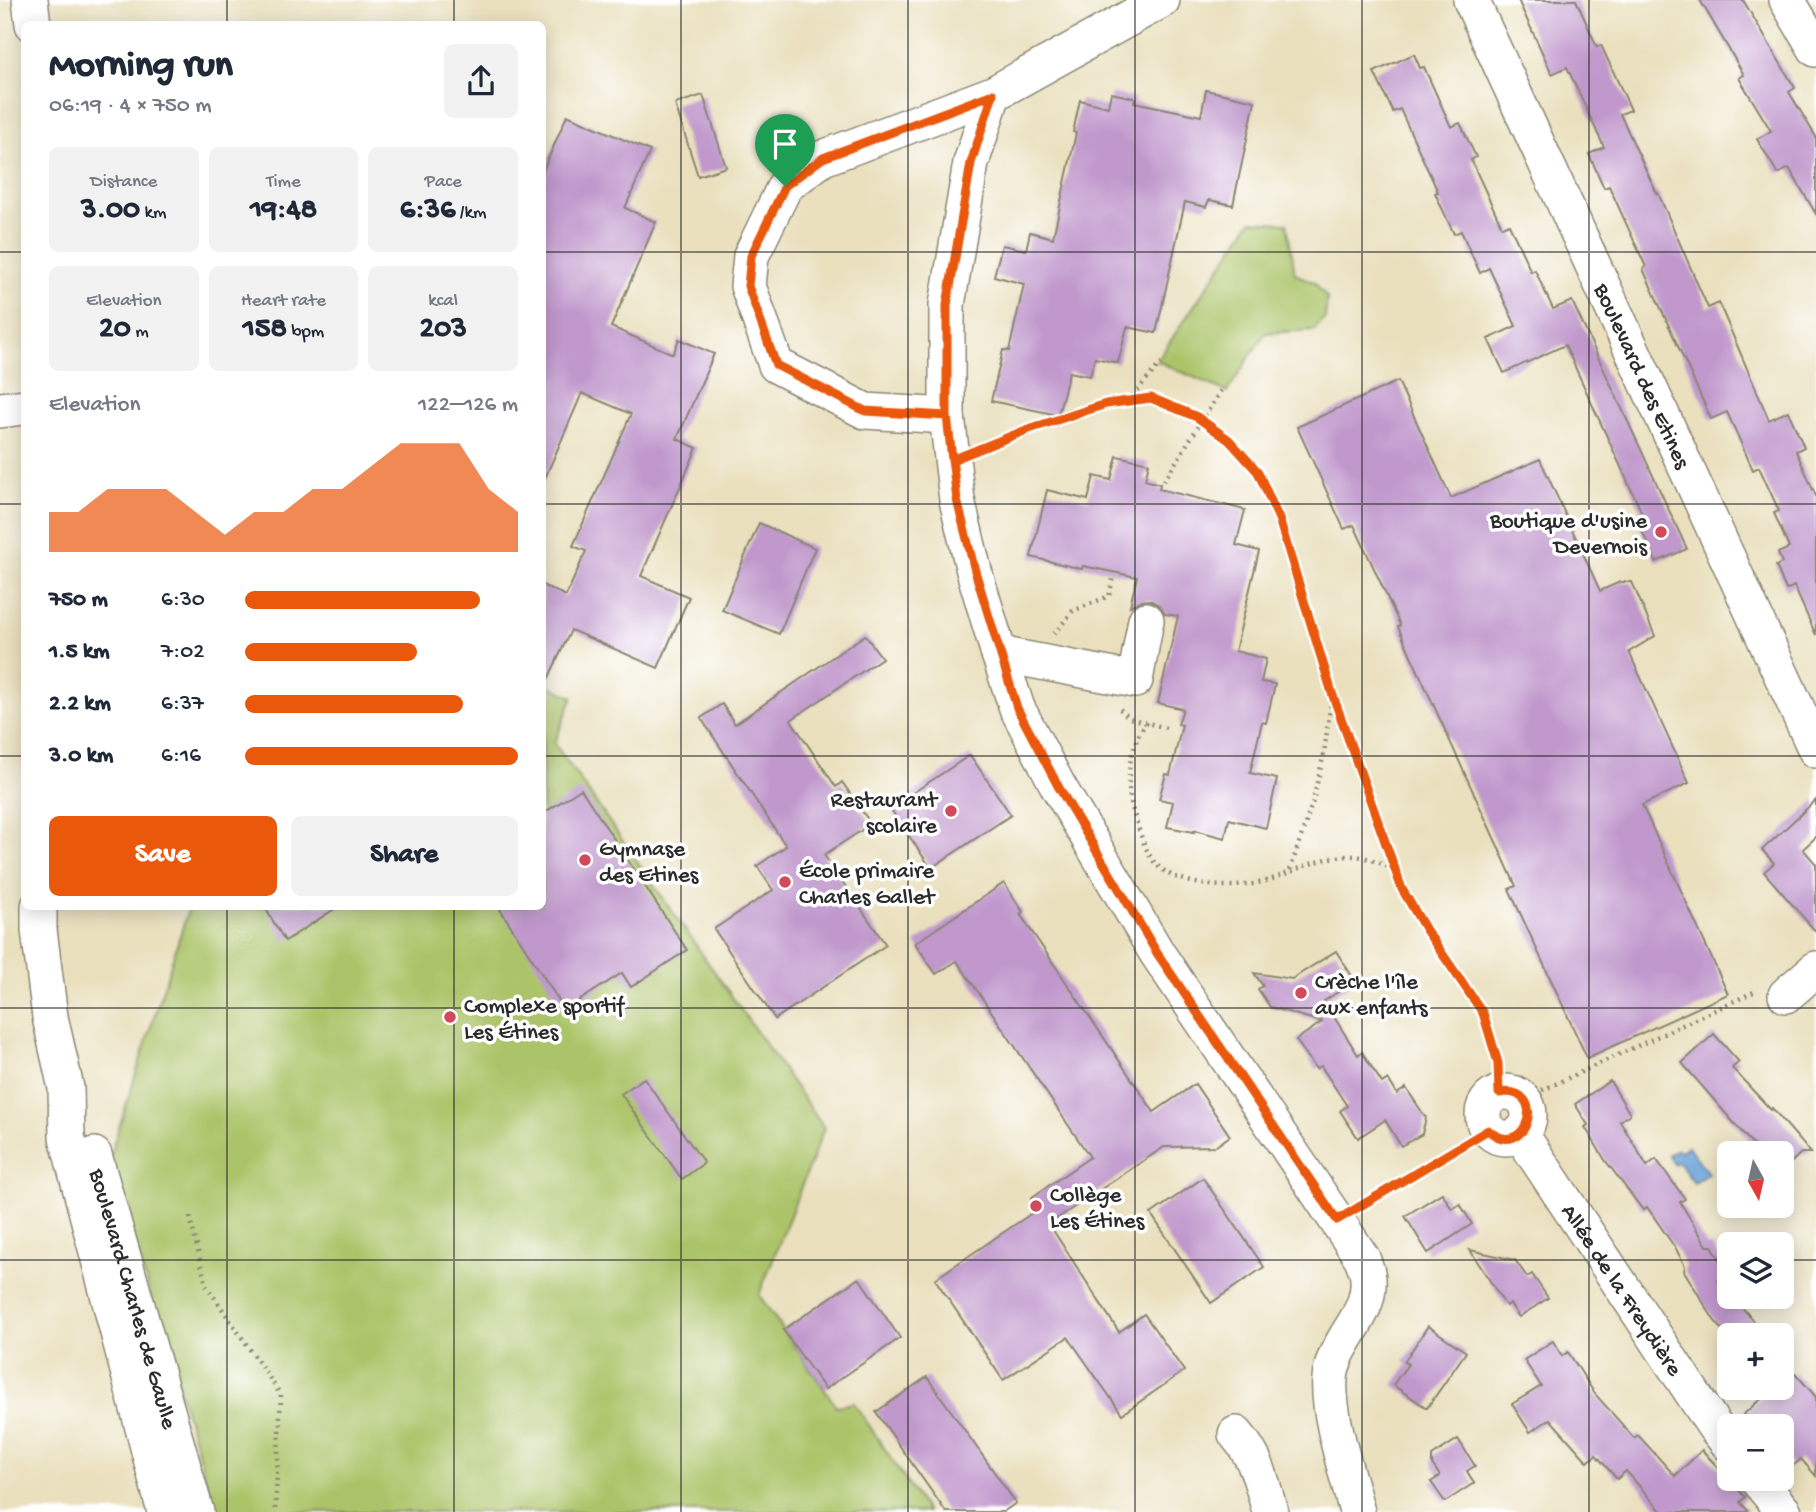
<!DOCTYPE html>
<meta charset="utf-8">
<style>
:root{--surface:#fff;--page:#f2f2f3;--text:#1f2937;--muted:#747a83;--accent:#ea580c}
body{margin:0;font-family:"Gochi Hand",sans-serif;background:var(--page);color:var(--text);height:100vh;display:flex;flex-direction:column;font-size:26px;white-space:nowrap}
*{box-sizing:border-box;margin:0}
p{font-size:23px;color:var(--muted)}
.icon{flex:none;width:38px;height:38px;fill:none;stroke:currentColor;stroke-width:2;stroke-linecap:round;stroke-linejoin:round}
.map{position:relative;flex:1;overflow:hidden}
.panel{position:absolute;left:21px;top:21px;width:525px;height:889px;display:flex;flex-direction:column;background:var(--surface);border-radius:10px;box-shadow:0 4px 18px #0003}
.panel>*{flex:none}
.needle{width:46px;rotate:172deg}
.buttons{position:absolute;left:1717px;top:1141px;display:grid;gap:14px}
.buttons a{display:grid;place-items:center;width:77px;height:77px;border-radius:10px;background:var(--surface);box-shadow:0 4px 18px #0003;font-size:35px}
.pin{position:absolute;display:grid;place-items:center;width:60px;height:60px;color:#fff;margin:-72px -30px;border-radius:50% 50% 50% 0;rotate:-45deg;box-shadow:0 0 7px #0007}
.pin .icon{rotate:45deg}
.round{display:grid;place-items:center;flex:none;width:74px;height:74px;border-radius:10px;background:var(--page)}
.summary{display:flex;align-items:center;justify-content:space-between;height:119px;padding:0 28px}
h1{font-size:38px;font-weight:800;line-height:52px}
.stats{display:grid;grid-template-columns:repeat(3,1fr);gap:10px;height:119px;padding:7px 28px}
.stats div{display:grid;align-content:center;border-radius:10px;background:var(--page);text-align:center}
.stats b{font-size:30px;font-weight:800}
.stats small{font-size:19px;font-weight:400}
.stats p{font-size:19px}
.chart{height:196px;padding:14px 28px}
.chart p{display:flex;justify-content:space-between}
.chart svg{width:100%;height:126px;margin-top:7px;fill:var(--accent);opacity:.7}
.button{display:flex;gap:14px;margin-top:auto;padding:14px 28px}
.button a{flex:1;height:80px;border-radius:10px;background:var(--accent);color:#fff;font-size:28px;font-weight:800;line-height:80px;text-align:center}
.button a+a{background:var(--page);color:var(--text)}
ul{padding:0 28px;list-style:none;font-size:23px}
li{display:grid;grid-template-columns:112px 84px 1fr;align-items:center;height:52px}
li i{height:18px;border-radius:9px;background:var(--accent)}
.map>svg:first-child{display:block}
</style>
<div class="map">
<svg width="1816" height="1512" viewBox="0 0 1816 1512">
<rect width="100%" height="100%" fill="#fff"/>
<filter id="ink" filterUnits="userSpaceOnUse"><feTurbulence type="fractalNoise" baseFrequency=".0143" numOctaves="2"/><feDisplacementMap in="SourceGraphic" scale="14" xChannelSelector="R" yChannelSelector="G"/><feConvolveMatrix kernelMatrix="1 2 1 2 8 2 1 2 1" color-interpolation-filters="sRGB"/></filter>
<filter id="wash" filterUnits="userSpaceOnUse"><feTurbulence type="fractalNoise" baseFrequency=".00686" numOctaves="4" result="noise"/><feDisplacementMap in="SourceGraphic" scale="28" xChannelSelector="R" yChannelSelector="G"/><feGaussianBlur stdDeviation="1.57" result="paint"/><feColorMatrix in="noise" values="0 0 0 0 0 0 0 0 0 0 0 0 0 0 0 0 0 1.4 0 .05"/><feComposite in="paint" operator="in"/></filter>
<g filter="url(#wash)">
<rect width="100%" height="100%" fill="#eae0be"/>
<g fill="#acc469" stroke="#6c784a" stroke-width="2">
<path d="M1251 221 1287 223 1295 274 1314 282 1327 298 1325 318 1314 330 1265 333 1227 392 1157 361Z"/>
<path d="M543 683 573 697 554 743 824 1128 759 1295 836 1406 854 1403 927 1512H216L109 1159 189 907 542 906Z"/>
</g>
<path fill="#6ba3d9" stroke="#4b6782" stroke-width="2" d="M1688 1146 1708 1173 1694 1183 1678 1162 1674 1164 1668 1155 1677 1149 1680 1152Z"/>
<g id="blocks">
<g fill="#c098cc">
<path d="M1518 0H1576L1597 47 1601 45 1631 110 1620 114 1657 194 1658 193 1708 308 1719 303 1769 420 1788 411 1804 447 1796 451 1816 496V635L1794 586 1786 590 1776 566 1782 563 1778 553 1789 548 1774 513 1779 511 1759 467 1753 470 1727 412 1711 419 1643 269 1646 267 1609 186 1604 188 1589 154 1604 147 1567 67 1552 74Z"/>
<path d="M1700 0H1743L1795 88 1789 92 1816 137V214L1789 168 1778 174 1757 139 1771 131 1739 78 1744 75Z"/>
<path d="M1414 54 1420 68 1424 67 1451 127 1460 123 1476 157 1471 160 1502 227 1509 224 1531 272 1535 270 1553 309 1572 301 1687 549 1656 562 1635 516 1642 513 1565 345 1504 373 1488 339 1516 326 1489 268 1480 273 1461 231 1454 234 1435 193 1438 192 1400 109 1393 112 1374 72Z"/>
<path d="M1206 90 1255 101 1233 205 1209 200 1206 207 1185 202 1156 333 1127 327 1118 363 1095 358 1090 376 1069 372 1058 415 991 401 1003 350 1009 351 1024 284 994 276 1002 245 1026 250 1030 232 1053 238 1076 133 1073 132 1080 100 1108 107 1111 93 1135 98 1134 102 1201 116Z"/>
<path d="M703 95 726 167 698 176 675 104Z"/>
<path d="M567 115 650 151 625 208 656 222 611 327 673 354 679 339 714 354 677 439 697 448 641 576 689 597 658 668 571 630 542 692V585L566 596 586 551 573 546 631 414 582 393 542 485V173Z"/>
<path d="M1398 381 1451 498 1540 459 1600 591 1620 582H1632L1655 636 1629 652 1689 783 1642 805 1728 994 1587 1058 1509 889 1516 886 1398 627 1400 625 1354 525 1344 529 1297 427Z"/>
<path d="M1117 456 1149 463 1145 480 1160 484 1159 489 1245 510 1236 545 1259 551 1235 651 1266 659 1261 682 1275 684 1266 723 1262 722 1250 773 1277 779 1266 828 1229 819 1225 838 1194 830V832L1167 827 1173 802 1159 799 1166 774 1170 775 1182 725 1178 724 1183 709 1158 703 1178 616 1165 614 1159 605 1150 600 1140 601 1130 606 1137 577 1083 566 1082 569 1031 557 1047 490 1088 500 1094 476 1111 480Z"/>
<path d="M759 523 815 548 779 634 722 610Z"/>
<path d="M865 635 882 658 791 720 836 787 842 782 871 824 824 855 886 945 775 1019 714 929 773 890 757 866 786 846 701 718 722 704 735 724Z"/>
<path d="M970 755 1011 815 931 868 890 808Z"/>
<path d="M581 789 687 950 631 987 622 973 565 1010 498 906H542V814Z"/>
<path d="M1816 800V837L1803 849 1816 864V932L1764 872 1774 863 1762 850Z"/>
<path d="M1004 883 1023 912 1020 914 1154 1112 1195 1084 1230 1136 1216 1146 1164 1147 1049 1224 1119 1332 1144 1314 1184 1371 1122 1414 1068 1337 1003 1380 935 1279 1038 1209 1031 1198 1090 1157 957 961 936 974 915 943Z"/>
<path d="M264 906H339L285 941Z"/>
<path d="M1336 951 1355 981 1324 1001 1358 1055 1362 1052 1382 1083 1388 1079 1397 1094 1406 1088 1426 1118 1422 1134 1401 1146 1385 1120 1358 1138 1340 1111 1347 1106 1321 1066 1316 1069 1296 1040 1322 1022 1270 1007 1258 989 1263 986 1254 973 1292 979Z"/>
<path d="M1714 1034 1739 1062 1732 1068 1771 1110 1772 1108 1811 1153H1801L1782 1171V1153H1760L1682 1063Z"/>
<path d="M644 1078 704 1163 682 1179 621 1094Z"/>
<path d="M1610 1081 1630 1114 1620 1121 1647 1166 1656 1159 1685 1199 1680 1202 1707 1246H1712L1728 1273 1718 1280 1729 1292V1297H1733L1766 1335H1727L1714 1320 1684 1271 1685 1266 1676 1249 1647 1207 1643 1210 1605 1160 1585 1127 1588 1125 1575 1104Z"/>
<path d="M1203 1178 1264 1267 1211 1303 1151 1214Z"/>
<path d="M1442 1193 1452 1209 1460 1204 1472 1224 1428 1253 1405 1216Z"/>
<path d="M1470 1250 1515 1260 1527 1277 1532 1274 1548 1298 1519 1317 1510 1304 1506 1306Z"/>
<path d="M859 1278 900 1338 825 1389 783 1330Z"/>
<path d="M1428 1326 1466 1352 1427 1408 1393 1385 1408 1364 1404 1362Z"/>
<path d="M1553 1341 1562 1356 1568 1352 1595 1394 1634 1438 1638 1435 1675 1476 1702 1450 1745 1497 1740 1502 1749 1512H1662L1626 1471 1617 1479 1596 1455 1588 1462 1550 1419 1530 1432 1512 1404 1541 1386 1524 1360Z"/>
<path d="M1795 1373 1816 1397V1476L1801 1459 1793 1466 1782 1455V1426H1740L1736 1421 1773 1388H1782V1385Z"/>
<path d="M927 1377 1016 1503 1003 1512H946L876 1412Z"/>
<path d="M1458 1439 1475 1466 1467 1471 1474 1483 1445 1502 1431 1482 1440 1476 1432 1464V1456Z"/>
</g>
</g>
</g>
<g filter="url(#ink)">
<use href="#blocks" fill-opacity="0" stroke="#8a8674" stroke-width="2"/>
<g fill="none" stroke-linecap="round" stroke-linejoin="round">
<defs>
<g id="minor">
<path d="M30 0 33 24"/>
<path d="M1162 0 993 94 971 163 947 305V416L957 500 974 571 999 654 1017 708 1058 786 1157 953 1362 1258C1364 1264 1368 1272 1368 1279 1371 1317 1333 1341 1330 1379 1327 1414 1348 1476 1357 1512"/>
<path id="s1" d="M1471 0 1816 750"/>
<path d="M1787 0 1816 49"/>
<path d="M0 410 24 407"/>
<path d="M947 416 865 411 776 365 748 286 751 256 785 186 823 158 993 94"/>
<path d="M999 654 1135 680 1146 620"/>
<path d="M39 906V930L50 1017 66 1088 67 1137 165 1512"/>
<path d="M1786 995 1816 969"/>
<circle cx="1506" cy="1115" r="23"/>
<path id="s2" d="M1520 1133 1715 1427 1729 1444"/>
<path id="s3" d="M94 1155 196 1512"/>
<path d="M1236 1434C1257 1458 1262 1482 1270 1512"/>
<path d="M1757 1479 1784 1512"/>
</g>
</defs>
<use href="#minor" stroke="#8a8674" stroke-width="38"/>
<g stroke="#8a8674" stroke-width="4.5" stroke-dasharray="2 5" stroke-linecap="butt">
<path d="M1128 401 1161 363"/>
<path d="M980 448 1029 429 1106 404 1151 398 1197 417 1229 440 1259 472 1279 518 1332 693 1402 889 1426 930 1483 1012 1498 1063 1499 1093"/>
<path d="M1164 481 1221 390"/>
<path d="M1054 634 1073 611 1109 596 1113 579"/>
<path d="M1120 709 1129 718 1170 729"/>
<path d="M1147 722C1128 747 1124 785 1134 814 1138 827 1146 854 1155 863 1176 887 1233 890 1262 882 1293 874 1314 857 1349 856 1364 855 1380 863 1394 869"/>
<path d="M1290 870 1313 801 1324 753 1332 694"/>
<path d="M1523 1099 1758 990"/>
<path d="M1362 1205 1488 1130"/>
<path d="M190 1217 206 1285 281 1395 275 1512"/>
</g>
<use href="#minor" stroke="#fff" stroke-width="35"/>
</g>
</g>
<g fill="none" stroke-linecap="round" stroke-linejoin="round" filter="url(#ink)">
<defs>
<path id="route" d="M785 186 751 256 748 286 776 365 865 411 947 416 957 500 975 571 1017 708 1058 786 1157 953 1337 1220 1488 1130C1527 1164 1550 1084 1499 1093L1498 1063 1483 1013 1426 930 1402 889 1332 693 1279 519 1258 472 1229 440 1197 417 1151 398 1106 404 1029 429 952 460 947 416V305L971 163 993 94 823 158 785 186"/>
</defs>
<use href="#route" stroke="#fff" stroke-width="14"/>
<use href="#route" stroke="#ea580c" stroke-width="9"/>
</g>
<path fill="none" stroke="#2b2b2b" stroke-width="2" stroke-opacity="0.55" d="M227 0V24M454 0V24M681 0V1512M908 0V1512M1135 0V1512M1362 0V1512M1589 0V1512M0 252H24M542 252H1816M0 504H24M542 504H1816M0 756H24M542 756H1816M227 906V1512M454 906V1512M0 1008H1816M0 1260H1729M1782 1260H1816"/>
<g fill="#d1495b" stroke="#fff" stroke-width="2.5">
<circle cx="1661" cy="532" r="7"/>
<circle cx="951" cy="811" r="7"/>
<circle cx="585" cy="860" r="7"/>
<circle cx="785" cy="882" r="7"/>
<circle cx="1301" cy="993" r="7"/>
<circle cx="450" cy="1017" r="7"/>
<circle cx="1036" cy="1206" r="7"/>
</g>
<g text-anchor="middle" stroke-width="7" stroke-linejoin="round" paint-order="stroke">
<g font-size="23" fill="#2b2b2b" stroke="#fff">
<text dy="8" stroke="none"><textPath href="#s1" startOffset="413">Boulevard des Etines</textPath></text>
<text dy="8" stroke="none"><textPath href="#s2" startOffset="187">Allée de la Freydière</textPath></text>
<text dy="8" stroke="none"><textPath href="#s3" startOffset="149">Boulevard Charles de Gaulle</textPath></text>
</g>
<g font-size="23" fill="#2b2b2b" stroke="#fff" text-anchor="start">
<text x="1647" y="527" text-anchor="end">Boutique d'usine<tspan x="1647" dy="26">Devernois</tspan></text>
<text x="937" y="806" text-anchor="end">Restaurant<tspan x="937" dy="26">scolaire</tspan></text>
<text x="599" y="855">Gymnase<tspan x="599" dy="26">des Etines</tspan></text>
<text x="799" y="877">École primaire<tspan x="799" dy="26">Charles Gallet</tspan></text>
<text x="1315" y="988">Crèche l'île<tspan x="1315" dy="26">aux enfants</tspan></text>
<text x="464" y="1012">Complexe sportif<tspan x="464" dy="26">Les Étines</tspan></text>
<text x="1050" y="1201">Collège<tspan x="1050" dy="26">Les Étines</tspan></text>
</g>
</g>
</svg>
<div class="buttons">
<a><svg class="needle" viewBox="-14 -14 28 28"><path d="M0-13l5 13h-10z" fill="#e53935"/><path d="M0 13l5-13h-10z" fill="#747a83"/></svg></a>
<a><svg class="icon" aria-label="layers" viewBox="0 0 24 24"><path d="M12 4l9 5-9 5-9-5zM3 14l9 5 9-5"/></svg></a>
<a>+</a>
<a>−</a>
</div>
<div class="pin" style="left:785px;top:186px;background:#1e9e55"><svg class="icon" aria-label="arrive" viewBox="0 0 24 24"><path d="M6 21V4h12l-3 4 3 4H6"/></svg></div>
<section class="panel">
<div class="summary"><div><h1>Morning run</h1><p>06:19 · 4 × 750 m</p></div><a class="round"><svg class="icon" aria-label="share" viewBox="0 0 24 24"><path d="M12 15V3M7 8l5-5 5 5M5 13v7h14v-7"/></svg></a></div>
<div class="stats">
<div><p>Distance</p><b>3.00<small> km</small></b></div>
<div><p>Time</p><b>19:48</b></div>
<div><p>Pace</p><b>6:36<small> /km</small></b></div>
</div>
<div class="stats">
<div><p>Elevation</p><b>20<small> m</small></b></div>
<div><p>Heart rate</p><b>158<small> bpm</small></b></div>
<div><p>kcal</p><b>203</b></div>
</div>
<div class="chart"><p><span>Elevation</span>122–126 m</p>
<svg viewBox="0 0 160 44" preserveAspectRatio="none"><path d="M0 44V30L10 30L20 22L30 22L40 22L50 30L60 38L70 30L80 30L90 22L100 22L110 14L120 6L130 6L140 6L150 22L160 30V44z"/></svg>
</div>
<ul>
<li><b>750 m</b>6:30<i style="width:86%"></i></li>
<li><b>1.5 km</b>7:02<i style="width:63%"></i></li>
<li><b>2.2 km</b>6:37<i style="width:80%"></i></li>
<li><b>3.0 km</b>6:16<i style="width:100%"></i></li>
</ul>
<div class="button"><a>Save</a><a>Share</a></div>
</section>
</div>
